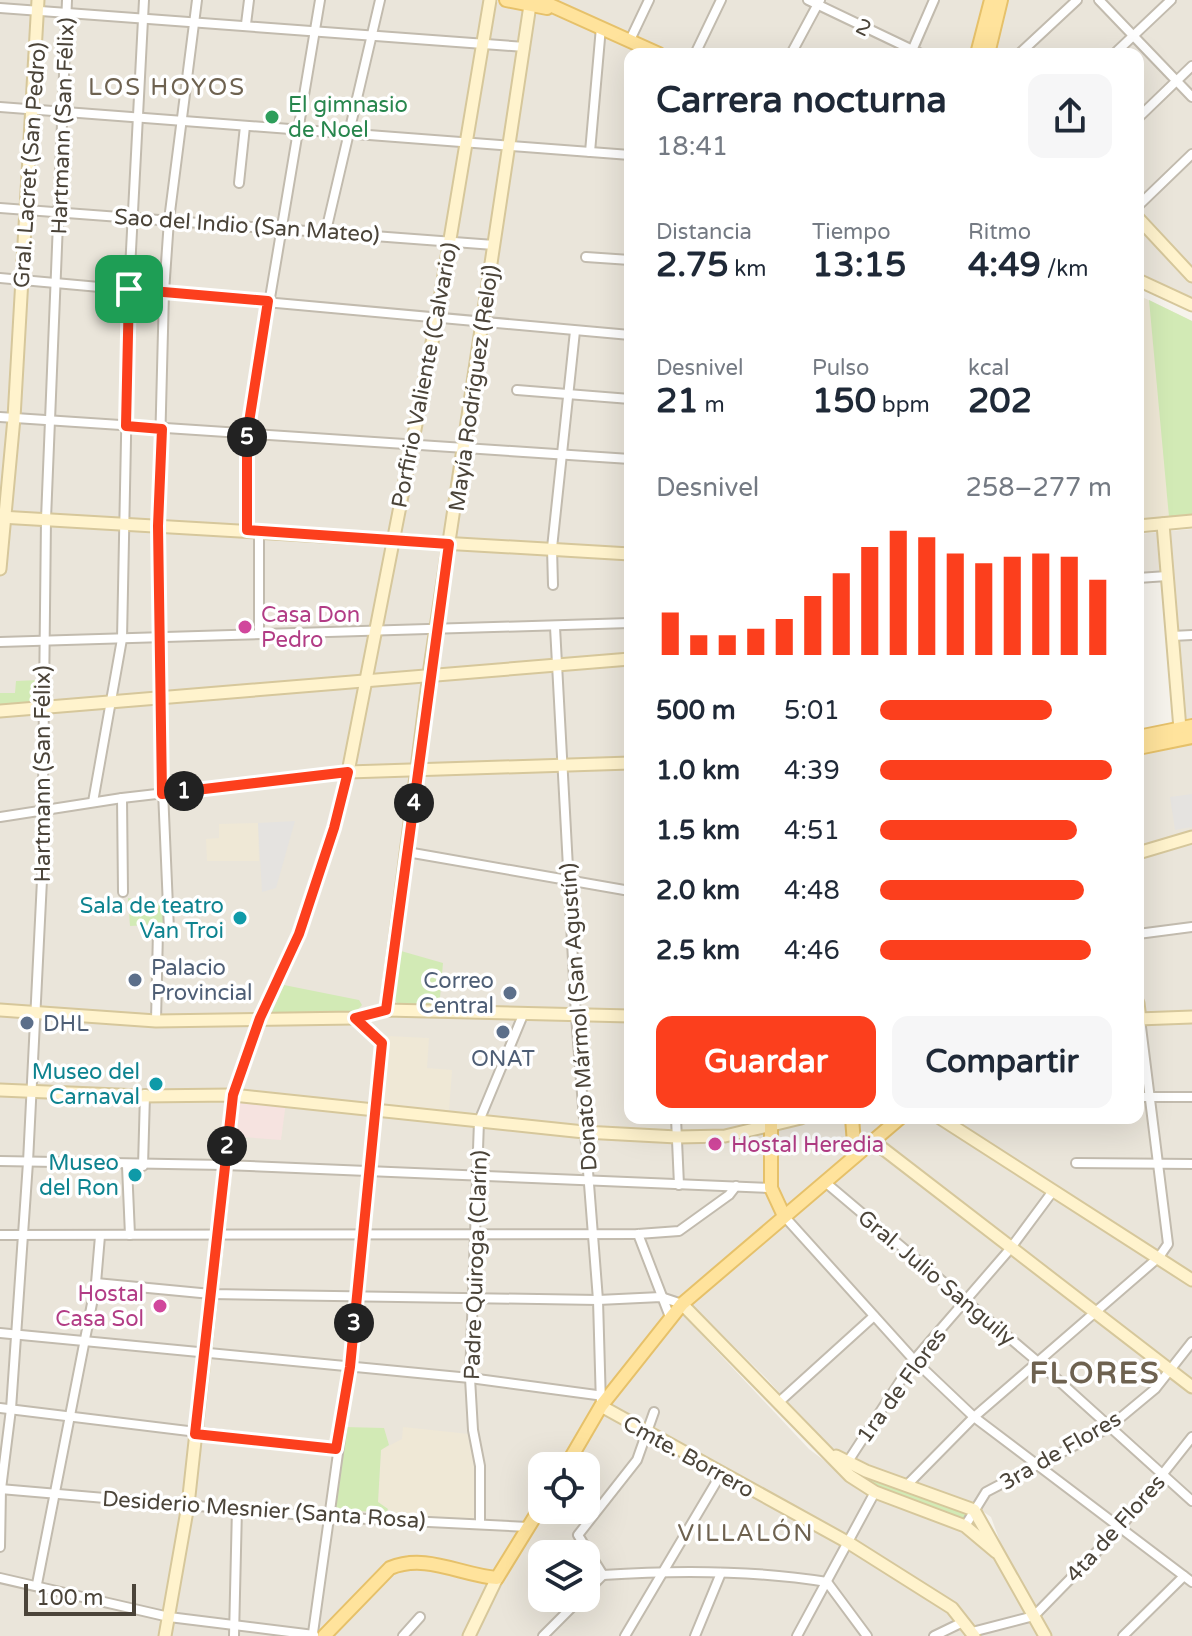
<!DOCTYPE html>
<html lang="es">
<meta charset="utf-8">
<style>
:root{--surface:#fff;--page:#f6f6f7;--text:#1f2937;--muted:#747a83;--accent:#fc3f1d}
body{margin:0;font-family:"Varela Round",sans-serif;background:var(--page);color:var(--text);height:100vh;display:flex;flex-direction:column;font-size:30px;white-space:nowrap}
*{box-sizing:border-box;margin:0}
p{font-size:26px;color:var(--muted)}
.icon{flex:none;width:44px;height:44px;fill:none;stroke:currentColor;stroke-width:2;stroke-linecap:round;stroke-linejoin:round}
.map{position:relative;flex:1;overflow:hidden}
.side{position:absolute;left:624px;top:48px;width:520px;height:1076px;display:flex;flex-direction:column;background:var(--surface);border-radius:16px;box-shadow:0 8px 32px #0002}
.side>*{flex:none}
.tools{position:absolute;left:528px;top:1452px;display:grid;gap:16px}
.tools a{display:grid;place-items:center;width:72px;height:72px;border-radius:16px;background:var(--surface);box-shadow:0 8px 32px #0002;font-size:40px}
.scale{position:absolute;left:24px;bottom:20px;width:112px;box-sizing:border-box;padding-left:8px;border:4px solid #4b4439;border-top:0;font-size:22px;line-height:28px;white-space:nowrap;color:#4b4439;-webkit-text-stroke:6px #fff;paint-order:stroke}
.pin{position:absolute;display:grid;place-items:center;width:68px;height:68px;color:#fff;margin:-34px;border-radius:16px;box-shadow:0 4px 12px #0006}
.km{position:absolute;width:40px;height:40px;margin:-20px;border-radius:50%;background:#222;color:#fff;font-size:22px;line-height:40px;text-align:center}
.round{display:grid;place-items:center;flex:none;width:84px;height:84px;border-radius:16px;background:var(--page)}
.headline{display:flex;align-items:center;justify-content:space-between;height:136px;padding:0 32px}
h1{font-size:36px;font-weight:800;line-height:60px}
.metrics{display:grid;grid-template-columns:repeat(3,1fr);gap:12px;height:136px;padding:8px 32px}
.metrics div{display:grid;align-content:center}
.metrics b{font-size:34px;font-weight:800}
.metrics small{font-size:22px;font-weight:400}
.metrics p{font-size:22px}
.chart{height:224px;padding:16px 32px}
.chart p{display:flex;justify-content:space-between}
.chart svg{width:100%;height:144px;margin-top:8px;stroke:var(--accent);stroke-width:6}
.primary-button{display:flex;gap:16px;margin-top:auto;padding:16px 32px}
.primary-button a{flex:1;height:92px;border-radius:16px;background:var(--accent);color:#fff;font-size:32px;font-weight:800;line-height:92px;text-align:center}
.primary-button a+a{background:var(--page);color:var(--text)}
ul{padding:0 32px;list-style:none;font-size:26px}
li{display:grid;grid-template-columns:128px 96px 1fr;align-items:center;height:60px}
li i{height:20px;border-radius:10px;background:var(--accent)}
.map>svg:first-child{display:block}
</style>
<div class="map">
<svg width="1192" height="1636" viewBox="0 0 1192 1636">
<rect width="100%" height="100%" fill="#f6f3ec"/>
<g fill="#eae5da" fill-rule="evenodd">
<path d="M0 0H488L551 14 644 54H630V1118H898L683 1293 602 1398 560 1466H542V1494L496 1573 408 1555 386 1565 318 1636H0Z"/>
<path d="M551 0H984L970 54H669Z"/>
<path d="M1001 0H1192V299L1138 274V54H986Z"/>
<path d="M1192 529V718L1183 720 1170 570 1138 573V534Z"/>
<path d="M1192 741V834L1138 849V752Z"/>
<path d="M1192 843V1015H1138V858Z"/>
<path d="M1192 1023V1636H1051L1005 1555 991 1517 969 1502 862 1464 823 1443 768 1380 691 1304 910 1118H1138V1024Z"/>
<path d="M681 1313 809 1449 867 1493 962 1531 992 1555 1040 1636H330L392 1571 414 1565 490 1586 544 1510H586V1466H571L619 1390ZM542 1554H586V1598H542Z"/>
</g>
<g fill="#efe8d6">
<path d="M1138 295 1192 321V515L1138 519Z"/>
<path d="M258 823 259 861H207L206 839 219 838V824Z"/>
<path d="M386 1036 429 1038 427 1068 452 1070 449 1111 381 1106Z"/>
<path d="M403 1427 469 1434 477 1467 474 1520 394 1514 378 1502 381 1450 402 1439Z"/>
</g>
<path fill="#f6e3e0" d="M235 1098 286 1102 281 1140 230 1136Z"/>
<g fill="#d2eab5">
<path d="M1149 300 1192 321V515L1169 517Z"/>
<path d="M40 680V704L0 707V693H15L16 681Z"/>
<path d="M128 898 162 903 164 924 130 926Z"/>
<path d="M401 951 443 963 439 1009 400 1007 393 998Z"/>
<path d="M284 985 359 1000 362 1005 354 1014H271Z"/>
<path d="M344 1427 384 1428 389 1445 381 1450 378 1502 388 1509 386 1513 332 1509Z"/>
<path d="M861 1474 960 1510 972 1515 986 1534 873 1486 860 1478Z"/>
</g>
<g fill="#e5e3e0">
<path d="M1192 794V827L1175 830 1170 797Z"/>
<path d="M295 821 276 888 262 892 258 823Z"/>
</g>
<g fill="none" stroke-linecap="round" stroke-linejoin="round">
<defs>
<g id="street">
<path d="M808 0 921 54"/>
<path d="M1099 0 1192 97"/>
<path d="M0 8 525 47"/>
<path d="M246 24 249 0"/>
<path d="M630 40 649 0"/>
<path d="M911 53 934 0"/>
<path d="M695 54 721 0"/>
<path d="M791 54 820 0"/>
<path d="M1019 54 1077 0"/>
<path d="M1114 54 1171 0"/>
<path d="M0 107 630 155"/>
<path d="M1138 118 1192 66"/>
<path d="M590 152 601 27"/>
<path d="M239 183 245 126"/>
<path d="M1138 206 1192 154"/>
<path d="M0 208 494 245"/>
<path d="M326 231 380 0"/>
<path d="M586 257 630 260"/>
<path d="M0 278 630 335"/>
<path d="M517 390 630 399"/>
<path d="M0 417 630 459"/>
<path d="M247 530V435L320 0"/>
<path d="M259 530V634"/>
<path d="M1138 578 1167 576"/>
<path d="M553 585 552 548 575 331"/>
<path d="M555 627 576 1016 598 1300 601 1405"/>
<path d="M1172 636 1192 635"/>
<path d="M0 642 630 623"/>
<path d="M122 798 123 892"/>
<path d="M93 802 122 639 129 289 144 0"/>
<path d="M0 817 122 798 348 772"/>
<path d="M407 852 630 891"/>
<path d="M169 930 159 698 158 526 164 292 169 220 197 0"/>
<path d="M1138 934 1192 927"/>
<path d="M156 1021 158 930"/>
<path d="M1138 1097H1192"/>
<path d="M676 1118 679 1185"/>
<path d="M0 1161 224 1165 771 1188"/>
<path d="M1076 1163 1192 1164"/>
<path d="M127 1166 130 1235"/>
<path d="M143 1166 145 1094"/>
<path d="M825 1182 1038 1362 1192 1501"/>
<path d="M784 1216 914 1360 974 1417 1192 1582"/>
<path d="M638 1234 670 1317"/>
<path d="M0 1235 638 1234 679 1231 729 1195 736 1186"/>
<path d="M96 1283 211 1294 598 1300 661 1297 682 1304"/>
<path d="M0 1333 470 1378 604 1396"/>
<path d="M779 1402 874 1316"/>
<path d="M0 1408 336 1449"/>
<path d="M845 1466 914 1360 1010 1249 1053 1191"/>
<path d="M906 1486 974 1417 1159 1257 1168 1244 1140 1019"/>
<path d="M0 1489 327 1517 528 1527"/>
<path d="M480 1523V1466L473 1430 470 1378 479 1121 523 1015"/>
<path d="M965 1526 986 1492 1108 1428 1155 1389 1192 1342"/>
<path d="M0 1547 1 1489 11 1409 28 1162 42 880 46 519 67 0"/>
<path d="M603 1575C677 1570 753 1570 827 1582L867 1636"/>
<path d="M0 1578 169 1617 314 1635"/>
<path d="M37 1584 96 1283 100 1236"/>
<path d="M586 1592 603 1575 578 1535 637 1460 654 1412"/>
<path d="M972 1632 1034 1616 1119 1529 1192 1437"/>
<path d="M313 1633 350 1367 382 1043 355 1018"/>
<path d="M234 1636 237 1508"/>
<path d="M403 1636 420 1617"/>
<path d="M543 1636 581 1598"/>
<path d="M625 1636 721 1474"/>
<path d="M695 1636 721 1573"/>
<path d="M797 1636 875 1492"/>
<path d="M934 1636 963 1622"/>
<path d="M1123 1636 1184 1576"/>
</g>
<g id="secondary">
<path d="M1138 218 1192 276"/>
<path d="M1138 280 1192 305"/>
<path d="M0 517 630 554"/>
<path d="M1163 524 1180 729"/>
<path d="M1138 526 1192 521"/>
<path d="M0 569 14 418 38 0"/>
<path d="M0 711 630 659"/>
<path d="M348 772 630 763"/>
<path d="M1138 853 1192 837"/>
<path d="M1138 1003 1140 1019"/>
<path d="M0 1010 156 1021 355 1018 386 1010 630 1016"/>
<path d="M386 1010 429 674 530 5"/>
<path d="M1138 1019 1192 1017"/>
<path d="M0 1090 141 1096 233 1095 584 1132 677 1137 725 1136 801 1118"/>
<path d="M940 1118 1192 1280"/>
<path d="M873 1141 1192 1387"/>
<path d="M682 1304 850 1476 875 1492 965 1526 996 1552"/>
<path d="M601 1406 849 1543 952 1608 974 1636"/>
<path d="M836 1456 866 1471 974 1510 1045 1636"/>
<path d="M165 1636 188 1505 233 1095 260 1018 299 934 334 828 348 772 437 317 490 0"/>
<path d="M469 1636 497 1578"/>
</g>
<g id="primary">
<path d="M506 0 547 8"/>
<path d="M539 0 659 54"/>
<path d="M977 54 991 0"/>
<path d="M988 54 1001 0"/>
<path d="M1138 737 1192 726"/>
<path d="M1138 748 1192 737"/>
<path d="M771 1118V1188L784 1216"/>
<path d="M852 1118 855 1156"/>
<path d="M566 1466 601 1406 682 1304 900 1118"/>
<path d="M324 1636 390 1568C426 1553 460 1575 497 1578L542 1505"/>
</g>
</defs>
<use href="#street" stroke="#c2bbae" stroke-width="12"/>
<use href="#secondary" stroke="#d6c79b" stroke-width="15"/>
<use href="#primary" stroke="#e6c16a" stroke-width="16"/>
<use href="#street" stroke="#fff" stroke-width="8"/>
<use href="#secondary" stroke="#fff3cd" stroke-width="11"/>
<use href="#primary" stroke="#ffe39c" stroke-width="12"/>
</g>
<g fill="none" stroke-linecap="round" stroke-linejoin="round">
<defs>
<path id="route" d="M129 289 268 301 247 435V530L449 544 386 1010 355 1018 382 1043 350 1367 336 1449 195 1434 233 1095 260 1018 299 934 334 828 348 772 162 794 158 526 162 429 126 426Z"/>
</defs>
<use href="#route" stroke="#fff" stroke-width="16"/>
<use href="#route" stroke="#fc3f1d" stroke-width="10"/>
</g>
<circle fill="#2e9e5b" stroke="#fff" stroke-width="3" cx="272" cy="117" r="8"/>
<g fill="#d1479c" stroke="#fff" stroke-width="3">
<circle cx="245" cy="627" r="8"/>
<circle cx="715" cy="1144" r="8"/>
<circle cx="160" cy="1306" r="8"/>
</g>
<g fill="#0f9aa8" stroke="#fff" stroke-width="3">
<circle cx="240" cy="918" r="8"/>
<circle cx="156" cy="1084" r="8"/>
<circle cx="135" cy="1175" r="8"/>
</g>
<g fill="#5c6f8a" stroke="#fff" stroke-width="3">
<circle cx="135" cy="980" r="8"/>
<circle cx="510" cy="993" r="8"/>
<circle cx="27" cy="1023" r="8"/>
<circle cx="503" cy="1032" r="8"/>
</g>
<g text-anchor="middle" stroke-width="7" stroke-linejoin="round" paint-order="stroke">
<g font-size="22" fill="#4b4439" stroke="#fff">
<text transform="translate(864 27) rotate(25)" y="8">2</text>
<text transform="translate(62 126) rotate(-88)" y="8">Hartmann (San Félix)</text>
<text transform="translate(29 165) rotate(-86)" y="8">Gral. Lacret (San Pedro)</text>
<text transform="translate(247 225) rotate(4)" y="8">Sao del Indio (San Mateo)</text>
<text transform="translate(424 375) rotate(-79)" y="8">Porfirio Valiente (Calvario)</text>
<text transform="translate(473 388) rotate(-82)" y="8">Mayía Rodríguez (Reloj)</text>
<text transform="translate(42 774) rotate(-90)" y="8">Hartmann (San Félix)</text>
<text transform="translate(578 1017) rotate(-94)" y="8">Donato Mármol (San Agustín)</text>
<text transform="translate(475 1265) rotate(-88)" y="8">Padre Quiroga (Clarín)</text>
<text transform="translate(937 1277) rotate(40)" y="8">Gral. Julio Sanguily</text>
<text transform="translate(901 1385) rotate(-54)" y="8">1ra de Flores</text>
<text transform="translate(1060 1450) rotate(-30)" y="8">3ra de Flores</text>
<text transform="translate(689 1456) rotate(29)" y="8">Cmte. Borrero</text>
<text transform="translate(264 1509) rotate(4)" y="8">Desiderio Mesnier (Santa Rosa)</text>
<text transform="translate(1115 1528) rotate(-48)" y="8">4ta de Flores</text>
</g>
<g font-size="22" fill="#27864d" stroke="#fff" text-anchor="start">
<text x="288" y="112">El gimnasio<tspan x="288" dy="25">de Noel</tspan></text>
</g>
<g font-size="22" fill="#b23c85" stroke="#fff" text-anchor="start">
<text x="261" y="622">Casa Don<tspan x="261" dy="25">Pedro</tspan></text>
<text x="731" y="1152">Hostal Heredia</text>
<text x="144" y="1301" text-anchor="end">Hostal<tspan x="144" dy="25">Casa Sol</tspan></text>
</g>
<g font-size="22" fill="#0d838f" stroke="#fff" text-anchor="end">
<text x="224" y="913">Sala de teatro<tspan x="224" dy="25">Van Troi</tspan></text>
<text x="140" y="1079">Museo del<tspan x="140" dy="25">Carnaval</tspan></text>
<text x="119" y="1170">Museo<tspan x="119" dy="25">del Ron</tspan></text>
</g>
<g font-size="22" fill="#4e5e75" stroke="#fff" text-anchor="start">
<text x="151" y="975">Palacio<tspan x="151" dy="25">Provincial</tspan></text>
<text x="494" y="988" text-anchor="end">Correo<tspan x="494" dy="25">Central</tspan></text>
<text x="43" y="1031">DHL</text>
<text x="503" y="1066" text-anchor="middle">ONAT</text>
</g>
<g font-size="24" letter-spacing="2" fill="#6e6250" stroke="#fff">
<text x="167" y="95">LOS HOYOS</text>
<text x="746" y="1541">VILLALÓN</text>
</g>
<g font-size="30" font-weight="bold" letter-spacing="2" fill="#6e6250" stroke="#fff">
<text x="1095" y="1383">FLORES</text>
</g>
</g>
</svg>
<div class="tools">
<a><svg class="icon" aria-label="locate" viewBox="0 0 24 24"><circle cx="12" cy="12" r="6"/><path d="M12 2v4M12 18v4M2 12h4M18 12h4"/></svg></a>
<a><svg class="icon" aria-label="layers" viewBox="0 0 24 24"><path d="M12 4l9 5-9 5-9-5zM3 14l9 5 9-5"/></svg></a>
</div>
<div class="scale">100 m</div>
<div class="pin" style="left:129px;top:289px;background:#1e9e55"><svg class="icon" aria-label="arrive" viewBox="0 0 24 24"><path d="M6 21V4h12l-3 4 3 4H6"/></svg></div>
<b class="km" style="left:184px;top:791px">1</b>
<b class="km" style="left:227px;top:1146px">2</b>
<b class="km" style="left:354px;top:1323px">3</b>
<b class="km" style="left:414px;top:803px">4</b>
<b class="km" style="left:247px;top:437px">5</b>
<section class="side">
<div class="headline"><div><h1>Carrera nocturna</h1><p>18:41</p></div><a class="round"><svg class="icon" aria-label="share" viewBox="0 0 24 24"><path d="M12 15V3M7 8l5-5 5 5M5 13v7h14v-7"/></svg></a></div>
<div class="metrics">
<div><p>Distancia</p><b>2.75<small> km</small></b></div>
<div><p>Tiempo</p><b>13:15</b></div>
<div><p>Ritmo</p><b>4:49<small> /km</small></b></div>
</div>
<div class="metrics">
<div><p>Desnivel</p><b>21<small> m</small></b></div>
<div><p>Pulso</p><b>150<small> bpm</small></b></div>
<div><p>kcal</p><b>202</b></div>
</div>
<div class="chart"><p><span>Desnivel</span>258–277 m</p>
<svg viewBox="0 0 160 44" preserveAspectRatio="none"><path d="M5 44V31M15 44V38M25 44V38M35 44V36M45 44V33M55 44V26M65 44V19M75 44V11M85 44V6M95 44V8M105 44V13M115 44V16M125 44V14M135 44V13M145 44V14M155 44V21"/></svg>
</div>
<ul>
<li><b>500 m</b>5:01<i style="width:74%"></i></li>
<li><b>1.0 km</b>4:39<i style="width:100%"></i></li>
<li><b>1.5 km</b>4:51<i style="width:85%"></i></li>
<li><b>2.0 km</b>4:48<i style="width:88%"></i></li>
<li><b>2.5 km</b>4:46<i style="width:91%"></i></li>
</ul>
<div class="primary-button"><a>Guardar</a><a>Compartir</a></div>
</section>
</div>
